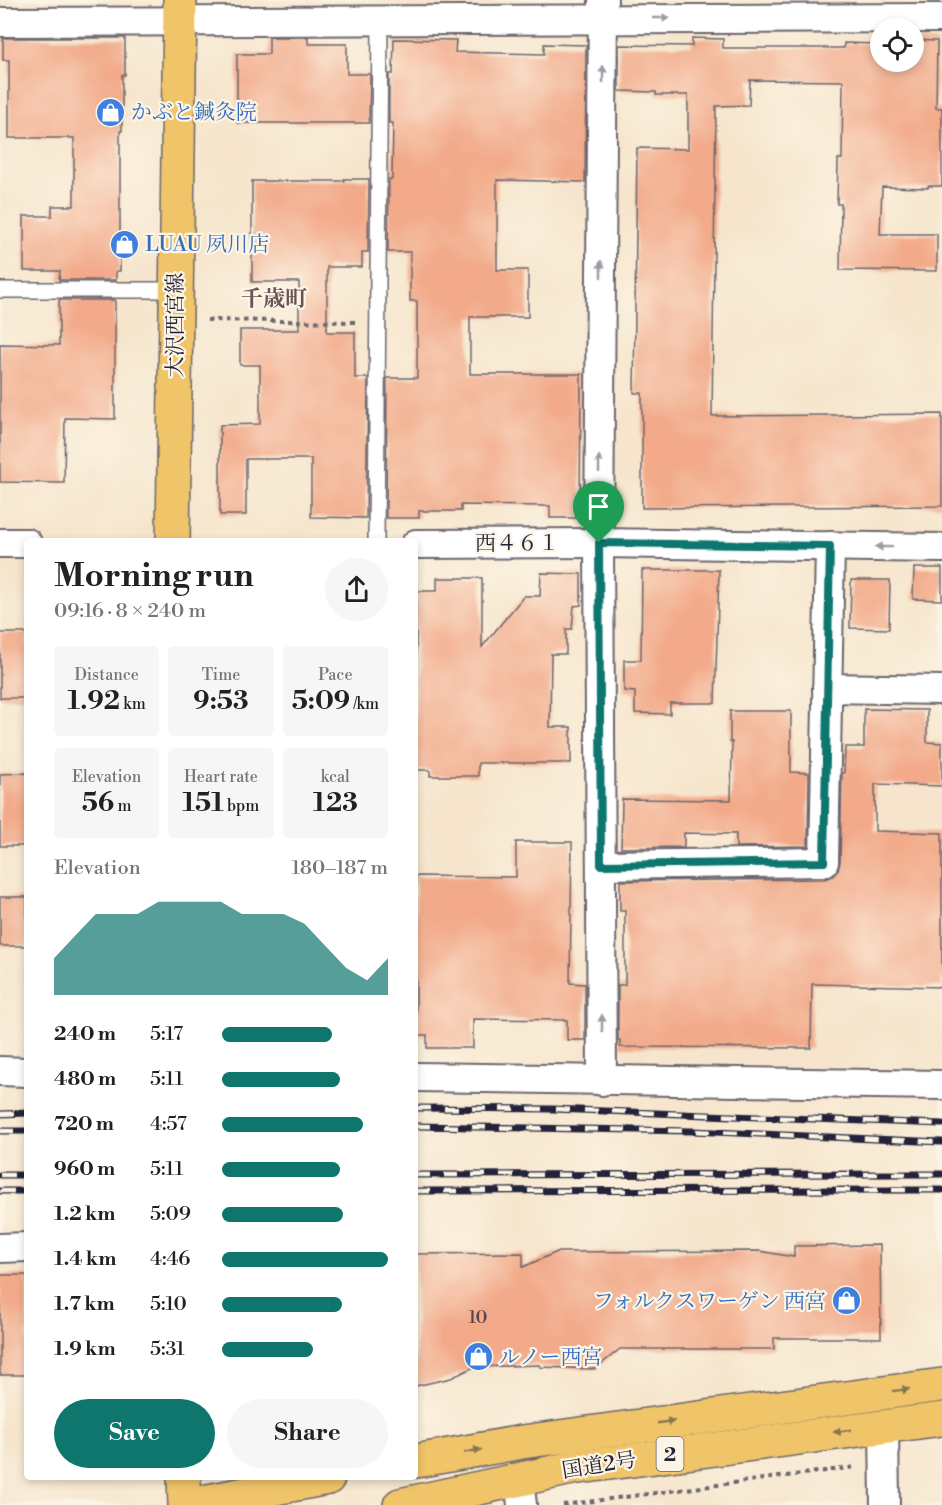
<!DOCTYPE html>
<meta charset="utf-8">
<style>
:root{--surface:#fff;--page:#f6f6f6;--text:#202124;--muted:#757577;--accent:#0f766e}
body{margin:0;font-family:"Libre Bodoni","Noto Serif JP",serif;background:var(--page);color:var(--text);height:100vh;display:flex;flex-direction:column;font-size:22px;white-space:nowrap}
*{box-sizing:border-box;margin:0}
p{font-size:20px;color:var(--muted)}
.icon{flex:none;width:33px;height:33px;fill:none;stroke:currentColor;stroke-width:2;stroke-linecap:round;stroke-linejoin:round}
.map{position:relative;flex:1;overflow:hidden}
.panel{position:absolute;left:24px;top:538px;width:394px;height:942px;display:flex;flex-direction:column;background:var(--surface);border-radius:6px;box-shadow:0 3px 9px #0003}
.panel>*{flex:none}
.controls{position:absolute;left:870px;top:18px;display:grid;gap:12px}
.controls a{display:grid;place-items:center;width:54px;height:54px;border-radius:50%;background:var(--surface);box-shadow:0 3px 9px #0003;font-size:30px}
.pin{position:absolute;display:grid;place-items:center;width:51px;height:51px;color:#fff;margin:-62px -26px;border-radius:50% 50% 50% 0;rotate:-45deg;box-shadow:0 0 6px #0007}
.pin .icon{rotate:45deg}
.round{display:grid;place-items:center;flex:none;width:63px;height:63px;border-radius:32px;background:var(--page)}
.summary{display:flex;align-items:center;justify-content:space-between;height:102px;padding:0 30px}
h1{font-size:33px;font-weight:800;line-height:45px}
.figures{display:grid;grid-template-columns:repeat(3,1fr);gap:9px;height:102px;padding:6px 30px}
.figures div{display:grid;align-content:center;border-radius:6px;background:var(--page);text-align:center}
.figures b{font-size:26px;font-weight:800}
.figures small{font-size:16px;font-weight:400}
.figures p{font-size:16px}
.chart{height:168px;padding:12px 30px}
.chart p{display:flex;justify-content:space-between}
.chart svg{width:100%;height:108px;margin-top:6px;fill:var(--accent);opacity:.7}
.primary-button{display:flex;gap:12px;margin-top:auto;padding:12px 30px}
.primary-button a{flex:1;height:69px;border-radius:36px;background:var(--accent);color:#fff;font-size:24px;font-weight:800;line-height:69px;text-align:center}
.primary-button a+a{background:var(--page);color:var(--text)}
ul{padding:0 30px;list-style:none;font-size:20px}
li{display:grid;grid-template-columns:96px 72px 1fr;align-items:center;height:45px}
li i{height:15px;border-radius:8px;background:var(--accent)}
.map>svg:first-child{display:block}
</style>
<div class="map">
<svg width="942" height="1505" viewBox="0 0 942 1505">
<rect width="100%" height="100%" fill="#fcf5e5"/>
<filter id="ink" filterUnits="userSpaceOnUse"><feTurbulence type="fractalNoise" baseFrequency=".0167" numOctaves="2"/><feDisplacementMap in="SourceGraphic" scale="12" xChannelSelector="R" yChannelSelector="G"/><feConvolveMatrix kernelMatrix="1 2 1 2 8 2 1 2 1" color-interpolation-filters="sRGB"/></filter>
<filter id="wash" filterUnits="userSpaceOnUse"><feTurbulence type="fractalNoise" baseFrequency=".008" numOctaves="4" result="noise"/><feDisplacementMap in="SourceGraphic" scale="24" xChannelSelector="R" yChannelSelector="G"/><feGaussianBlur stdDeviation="1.35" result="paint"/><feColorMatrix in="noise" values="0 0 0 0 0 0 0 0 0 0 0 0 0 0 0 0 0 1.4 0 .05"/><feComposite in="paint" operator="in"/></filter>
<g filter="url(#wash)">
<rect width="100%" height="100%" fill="#f6e5cc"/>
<g id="blocks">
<g fill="#f2aa8a">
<path d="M269 37H308V44H347V74H370L369 123H237V54H269Z"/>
<path d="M3 38H125V75H122V131H120V271H116V280H59L60 271H24V216H52V206H74V138H9V60H3Z"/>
<path d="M692 38 723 39V48H844V43L880 44V62H914V40L937 41 936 108H942V186H928V188L882 187 880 234H937V271L840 270 841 204H837L838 159H842L843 81 750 80 749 105 716 106 712 416 942 414V506L642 508V393H634L637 148 688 149V95H656V92L619 91V45L692 46Z"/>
<path d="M394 39 456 40 455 52 544 54V44L586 45 585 182 497 180V270H528V317H470V374H581L580 518H550V506L461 505V511H419V518H386L387 378H417V301H410V252H388L389 179H392L393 123H389V74H393Z"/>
<path d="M344 179H369L368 252H362V267H327V332H355V378H368L366 518 311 517V459H246V515H220V425L260 424V365H240V330H299V282H252V181H344Z"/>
<path d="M59 300H115V419L65 418 64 483 0 482V344L59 345Z"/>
<path d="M914 568H942V600L913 599Z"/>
<path d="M642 570H719L715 703H670V714L635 713V692L624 691V660H641Z"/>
<path d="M541 573 581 574V605L574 606 572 629H566V654H551L550 727H571V763H478V776H430V770H416V591H437V578H482V647L524 596H540Z"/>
<path d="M851 580H890L889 629 850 628Z"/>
<rect x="0" y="633" width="27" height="65"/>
<path d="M864 709 927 710V742L942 743V786L875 784V831L942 833V987L812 984 811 1048 620 1047V1040H618V985H625V911H620V881L824 879 833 876 838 870 840 862 842 773H844L845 747H864Z"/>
<path d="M730 711H791V772L809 773 808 846 736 847V834L684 833V847L621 848 622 799 731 800 732 742H730Z"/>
<path d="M27 773V846H0V774Z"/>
<path d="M516 842H572L570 983 585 984V1040H567V1020L473 1019V1048H427V1035H416V876L516 877Z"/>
<rect x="0" y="897" width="27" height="49"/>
<path d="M880 1245 881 1338H774V1349H620L595 1369 540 1367V1365L474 1367 451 1378 416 1386V1254L523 1253V1267L557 1252 759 1251 794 1257V1246Z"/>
<rect x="0" y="1275" width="27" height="100"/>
</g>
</g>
</g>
<g filter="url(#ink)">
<use href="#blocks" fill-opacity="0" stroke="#6c666e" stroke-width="1.5"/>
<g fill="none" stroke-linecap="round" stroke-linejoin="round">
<defs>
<g id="lane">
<path d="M0 290H175"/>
<path d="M376 542 380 20"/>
</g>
<g id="street">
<path d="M0 22 942 18"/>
<path d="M0 543H27"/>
<path d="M416 544 599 543 942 548"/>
<path d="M827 688 942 690"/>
<path d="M601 865 824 862 830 546"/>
<path d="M0 1071 27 1072"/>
<path d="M416 1077 942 1085"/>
<path d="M602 1081 599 543 603 0"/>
<path d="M0 1248 27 1247"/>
<path d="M884 1425 885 1505"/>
<path d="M519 1479 522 1505"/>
</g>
<g id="primary">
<path d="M173 542 180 0"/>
<path d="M184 1478 185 1505"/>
</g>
<g id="highway">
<path d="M416 1461 522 1442 942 1385"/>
<path d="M187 1505 328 1478"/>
<path d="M400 1505 572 1468 942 1419"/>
</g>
</defs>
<use href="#lane" stroke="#6c666e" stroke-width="18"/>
<use href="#street" stroke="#6c666e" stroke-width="32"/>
<use href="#primary" stroke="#6c666e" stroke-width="36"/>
<use href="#highway" stroke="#6c666e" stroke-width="36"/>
<g stroke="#6c666e" stroke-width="4" stroke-dasharray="4.5 4.5" stroke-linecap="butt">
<path d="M207 320 355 322"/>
<path d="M563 1505 856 1467"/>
</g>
<use href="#lane" stroke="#fff" stroke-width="15"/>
<use href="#street" stroke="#fff" stroke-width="28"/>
<use href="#primary" stroke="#f0c469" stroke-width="33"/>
<use href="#highway" stroke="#f0c469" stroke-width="33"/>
<defs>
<g id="rail">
<path d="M416 1108 553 1109 942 1124"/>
<path d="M0 1114 27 1113"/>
<path d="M416 1126 692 1131 942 1142"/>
<path d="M0 1131H27"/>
<path d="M0 1175H27"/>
<path d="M416 1175 942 1174"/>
<path d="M0 1191H27"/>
<path d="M416 1191 942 1190"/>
</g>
</defs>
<use href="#rail" stroke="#22223b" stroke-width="7"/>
<use href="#rail" stroke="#fcf5e5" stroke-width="4.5" stroke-dasharray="14" stroke-linecap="butt"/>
</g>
<defs><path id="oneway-solid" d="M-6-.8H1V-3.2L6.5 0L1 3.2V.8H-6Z" transform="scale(1.5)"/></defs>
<g fill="#9c9ca7">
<use href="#oneway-solid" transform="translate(661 18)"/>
<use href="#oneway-solid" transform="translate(603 74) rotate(-90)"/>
<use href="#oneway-solid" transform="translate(601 269) rotate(-90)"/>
<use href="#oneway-solid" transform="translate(599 464) rotate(-90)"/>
<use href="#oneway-solid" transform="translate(884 547) rotate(-179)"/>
<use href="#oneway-solid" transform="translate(602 1023) rotate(-90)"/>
</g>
<g fill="#897352">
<use href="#oneway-solid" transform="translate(901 1390) rotate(-7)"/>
<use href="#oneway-solid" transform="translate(666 1422) rotate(-8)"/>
<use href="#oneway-solid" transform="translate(842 1431) rotate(172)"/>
<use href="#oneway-solid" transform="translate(473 1451) rotate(-10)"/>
</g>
</g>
<g fill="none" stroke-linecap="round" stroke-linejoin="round" filter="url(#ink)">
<defs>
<path id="route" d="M599 543 830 546 824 862 601 865Z"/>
</defs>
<use href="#route" stroke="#fff" stroke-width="12"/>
<use href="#route" stroke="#0f766e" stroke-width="8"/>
</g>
<defs>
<symbol id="shop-disc" viewBox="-11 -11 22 22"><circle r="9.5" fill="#3f7fe0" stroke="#fcf5e5"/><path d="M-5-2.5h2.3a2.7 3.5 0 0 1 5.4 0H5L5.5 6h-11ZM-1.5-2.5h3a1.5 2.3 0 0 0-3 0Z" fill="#fff"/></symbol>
</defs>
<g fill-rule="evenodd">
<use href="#shop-disc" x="94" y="96" width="33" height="33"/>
<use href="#shop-disc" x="108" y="228" width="33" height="33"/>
<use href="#shop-disc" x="830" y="1284" width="33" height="33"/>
<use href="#shop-disc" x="462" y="1340" width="33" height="33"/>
</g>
<g text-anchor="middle" stroke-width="4.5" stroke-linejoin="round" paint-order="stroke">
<g font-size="18" fill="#56444f">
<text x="478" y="1323">10</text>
</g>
<rect fill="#fcf5e5" stroke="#63616e" stroke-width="1.5" x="656.5" y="1437" width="27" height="34" rx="4.5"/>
<g font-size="20" font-weight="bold" fill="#22223b">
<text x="670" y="1461">2</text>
</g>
<g font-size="21" fill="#366cbe" stroke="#fcf5e5" text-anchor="start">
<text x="131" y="119">かぶと鍼灸院</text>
<text x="145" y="251">LUAU 夙川店</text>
<text x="826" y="1308" text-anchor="end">フォルクスワーゲン 西宮</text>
<text x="499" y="1364">ルノー西宮</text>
</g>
<g font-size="21" fill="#22223b" stroke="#fcf5e5">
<text transform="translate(175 325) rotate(-90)" y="7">大沢西宮線</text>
<text x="517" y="550">西４６１</text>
<text transform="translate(599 1465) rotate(-9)" y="7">国道2号</text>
</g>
<g font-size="22" font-weight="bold" fill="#6b5257" stroke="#fcf5e5">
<text x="274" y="306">千歳町</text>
</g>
</g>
</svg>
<div class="controls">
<a><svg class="icon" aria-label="locate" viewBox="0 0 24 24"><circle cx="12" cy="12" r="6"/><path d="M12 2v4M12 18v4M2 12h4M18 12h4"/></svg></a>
</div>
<div class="pin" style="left:599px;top:543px;background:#1e9e55"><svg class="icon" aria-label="arrive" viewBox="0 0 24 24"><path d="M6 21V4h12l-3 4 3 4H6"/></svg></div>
<section class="panel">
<div class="summary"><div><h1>Morning run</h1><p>09:16 · 8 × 240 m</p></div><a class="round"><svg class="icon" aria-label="share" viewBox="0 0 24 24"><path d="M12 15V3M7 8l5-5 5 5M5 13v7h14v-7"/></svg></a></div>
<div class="figures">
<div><p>Distance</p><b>1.92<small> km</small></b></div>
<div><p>Time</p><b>9:53</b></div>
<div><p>Pace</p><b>5:09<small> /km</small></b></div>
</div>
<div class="figures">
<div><p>Elevation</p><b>56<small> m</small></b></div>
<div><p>Heart rate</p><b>151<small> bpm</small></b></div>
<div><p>kcal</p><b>123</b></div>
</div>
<div class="chart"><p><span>Elevation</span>180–187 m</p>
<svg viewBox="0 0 160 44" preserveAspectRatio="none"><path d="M0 44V29L10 20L20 11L30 11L40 11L50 6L60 6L70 6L80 6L90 11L100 11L110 11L120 15L130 24L140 33L150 38L160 29V44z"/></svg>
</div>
<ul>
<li><b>240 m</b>5:17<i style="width:66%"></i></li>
<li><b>480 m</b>5:11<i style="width:71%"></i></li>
<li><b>720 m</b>4:57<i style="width:85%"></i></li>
<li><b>960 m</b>5:11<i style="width:71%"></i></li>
<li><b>1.2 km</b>5:09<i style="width:73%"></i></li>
<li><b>1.4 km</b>4:46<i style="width:100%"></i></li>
<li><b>1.7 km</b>5:10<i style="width:72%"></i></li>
<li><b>1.9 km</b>5:31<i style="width:55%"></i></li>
</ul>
<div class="primary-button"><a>Save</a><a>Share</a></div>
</section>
</div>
